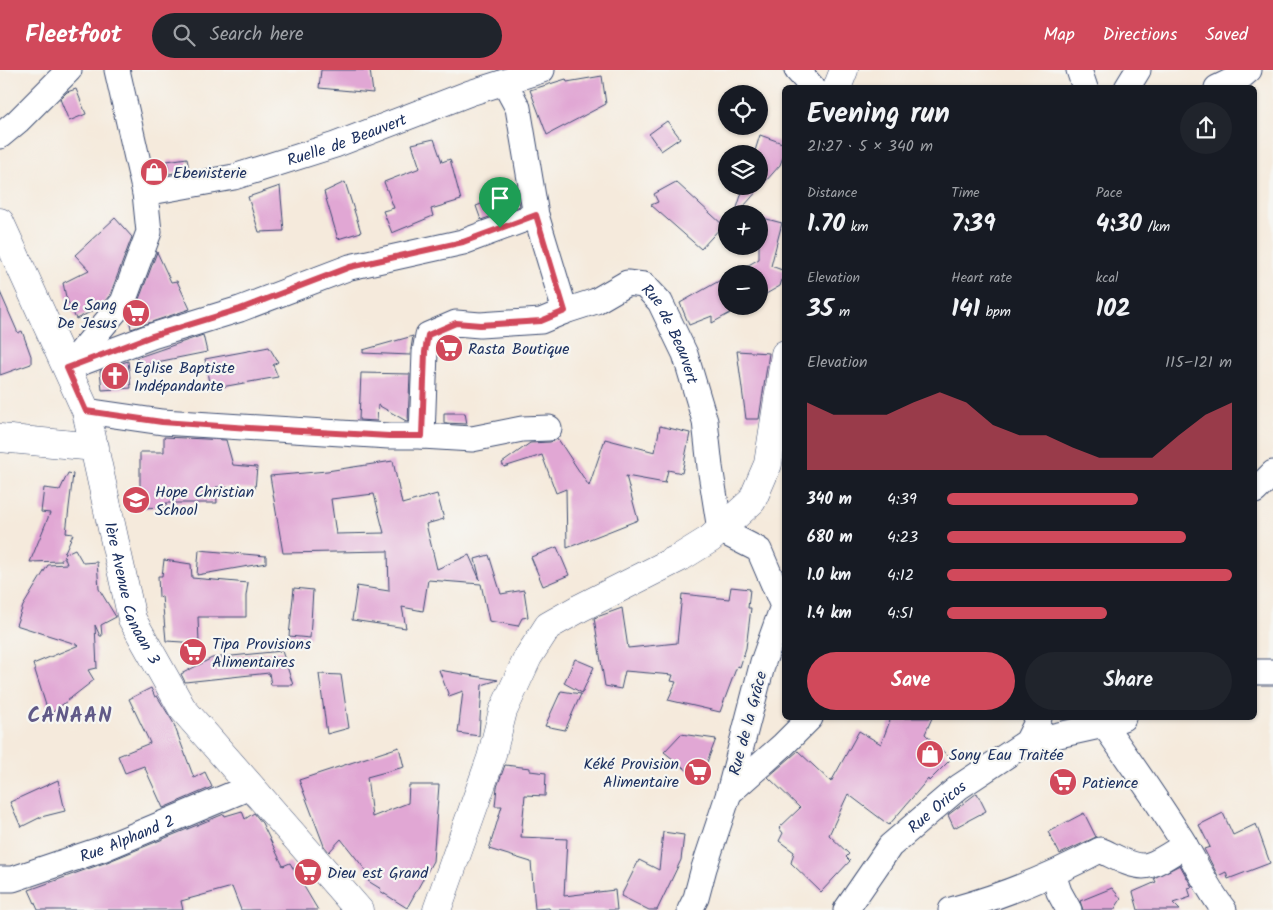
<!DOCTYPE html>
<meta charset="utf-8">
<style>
:root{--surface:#171b24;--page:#20242c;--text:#f1f3f6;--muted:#9ea1a6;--accent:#d1495b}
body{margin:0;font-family:Kalam,sans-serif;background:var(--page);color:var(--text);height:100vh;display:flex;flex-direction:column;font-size:19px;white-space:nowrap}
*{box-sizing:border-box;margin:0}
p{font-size:16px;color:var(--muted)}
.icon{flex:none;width:28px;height:28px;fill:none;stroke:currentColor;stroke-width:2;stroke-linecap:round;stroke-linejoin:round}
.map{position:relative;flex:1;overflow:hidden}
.details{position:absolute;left:782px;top:15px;width:475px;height:635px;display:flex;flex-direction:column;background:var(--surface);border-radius:8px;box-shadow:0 1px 4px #0004}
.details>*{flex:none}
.fabs{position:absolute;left:718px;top:15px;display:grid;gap:10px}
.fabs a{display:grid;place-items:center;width:50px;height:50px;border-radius:50%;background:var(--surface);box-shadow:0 1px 4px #0004;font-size:25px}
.pin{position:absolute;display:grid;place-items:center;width:42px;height:42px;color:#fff;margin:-51px -21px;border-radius:50% 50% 50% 0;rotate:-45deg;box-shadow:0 0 5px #0007}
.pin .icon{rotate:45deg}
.round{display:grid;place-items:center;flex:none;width:52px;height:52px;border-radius:26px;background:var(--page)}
.overview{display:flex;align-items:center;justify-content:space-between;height:85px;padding:0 25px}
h1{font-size:28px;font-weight:700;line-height:38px}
.metrics{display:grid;grid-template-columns:repeat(3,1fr);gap:8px;height:85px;padding:5px 25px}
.metrics div{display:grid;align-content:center}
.metrics b{font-size:25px;font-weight:700}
.metrics small{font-size:14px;font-weight:400}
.metrics p{font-size:14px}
.chart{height:140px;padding:10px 25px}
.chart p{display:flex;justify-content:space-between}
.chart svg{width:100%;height:90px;margin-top:5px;fill:var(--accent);opacity:.7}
.button{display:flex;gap:10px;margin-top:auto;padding:10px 25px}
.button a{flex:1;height:58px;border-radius:30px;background:var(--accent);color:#fff;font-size:20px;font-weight:700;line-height:58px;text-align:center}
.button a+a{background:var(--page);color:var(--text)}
ul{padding:0 25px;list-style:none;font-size:16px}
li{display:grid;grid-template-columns:80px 60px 1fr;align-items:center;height:38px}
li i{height:12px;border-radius:6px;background:var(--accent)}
header{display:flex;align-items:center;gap:30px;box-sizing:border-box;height:70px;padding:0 25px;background:var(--accent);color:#fff}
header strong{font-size:24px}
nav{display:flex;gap:28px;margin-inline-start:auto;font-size:18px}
.search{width:350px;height:45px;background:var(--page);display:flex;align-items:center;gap:12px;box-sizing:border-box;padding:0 18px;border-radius:28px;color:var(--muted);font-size:19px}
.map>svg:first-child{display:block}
</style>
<header>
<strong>Fleetfoot</strong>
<div class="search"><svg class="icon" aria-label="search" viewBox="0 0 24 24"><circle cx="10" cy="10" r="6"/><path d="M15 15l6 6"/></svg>Search here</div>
<nav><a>Map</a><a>Directions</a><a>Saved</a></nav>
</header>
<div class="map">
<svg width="1273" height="840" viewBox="0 0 1273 840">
<rect width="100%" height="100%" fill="#f6f6f2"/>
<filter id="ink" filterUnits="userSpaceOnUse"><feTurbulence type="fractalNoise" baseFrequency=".02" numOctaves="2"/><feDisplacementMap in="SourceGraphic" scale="10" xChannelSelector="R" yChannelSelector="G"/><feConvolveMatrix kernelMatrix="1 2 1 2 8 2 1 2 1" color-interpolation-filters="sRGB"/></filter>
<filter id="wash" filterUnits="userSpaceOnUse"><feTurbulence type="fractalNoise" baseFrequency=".0096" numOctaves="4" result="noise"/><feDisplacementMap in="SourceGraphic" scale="20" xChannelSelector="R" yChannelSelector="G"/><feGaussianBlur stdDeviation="1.12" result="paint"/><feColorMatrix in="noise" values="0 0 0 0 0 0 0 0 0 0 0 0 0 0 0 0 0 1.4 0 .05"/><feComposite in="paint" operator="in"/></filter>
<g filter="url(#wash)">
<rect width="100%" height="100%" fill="#f5eadc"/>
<g id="blocks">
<g fill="#e1a7d4" fill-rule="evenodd">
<path d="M321 0H370L373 23 319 18Z"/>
<path d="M602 6 606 34 547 65 530 20 566 9 567 12Z"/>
<path d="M76 19 86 44 69 51 60 29 67 22Z"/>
<path d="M667 51 680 68 661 81 649 64Z"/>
<path d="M760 65 785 74V82L780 95 737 144H735L744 116H759V84H754Z"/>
<path d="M434 69 442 92 450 89 461 130 431 139 433 146 392 163 383 141 394 138 384 112 420 98 412 74Z"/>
<path d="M187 88 189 100 169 104 167 91Z"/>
<path d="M345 112 361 162 338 169 324 122Z"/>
<path d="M676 112 723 155 701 179 651 135 658 132 654 124Z"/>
<path d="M280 116 284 161 259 162 248 127Z"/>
<path d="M517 121 520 136 481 150 476 136Z"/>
<path d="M759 147 782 153 771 196 785 201 780 216 759 228V204H733L759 189Z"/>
<path d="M115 148 132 167 110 225 99 238 76 249 66 227 63 213 89 200 75 185Z"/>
<path d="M157 182 171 212 177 211 190 239 131 259 129 247 136 237Z"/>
<path d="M726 207V236H743L712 253V246L689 255 680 233Z"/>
<path d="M0 222 18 263 22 261 31 286V294L0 305Z"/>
<path d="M203 265 207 282 137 296 136 288Z"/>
<path d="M413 266 410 285 363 283V280Z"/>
<path d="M269 277 278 292 273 295 278 307 210 319 205 289Z"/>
<path d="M737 281 769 283 759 349H746Z"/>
<path d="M128 291 131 318 102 320 100 301Z"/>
<path d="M361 303 410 304 408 352 378 335 377 351 359 350Z"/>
<path d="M444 343H465L467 354 444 353Z"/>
<path d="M660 356 690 363 682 403 668 400 665 413 626 406 638 450 567 478 566 419 556 423 542 385 504 397 502 393 530 373 550 372 558 369 589 416 605 369 655 382Z"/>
<path d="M164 367 226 370 233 395 257 397 255 419 216 417 217 433H166V437L140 438V382H164Z"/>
<path d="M393 391 402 434 437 424 444 449 426 454 437 499 469 485 480 510 475 489 489 485 501 524 524 520 528 547 522 548 518 556 489 551 481 514 428 510 423 541 402 537 406 558 352 550 357 516 389 521 388 481 283 483 270 406 327 401ZM374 424 384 463 336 464 331 429Z"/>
<path d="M68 403 73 404 66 463 73 464 64 484 75 479 83 493 97 492 99 519 116 547 101 555 102 566H100L95 555 97 598 88 600 94 610 49 645 33 594 79 575 16 555 23 536 48 495 67 494 64 486 61 491 30 492 50 443 41 442 44 418 60 420Z"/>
<path d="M557 477 569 505 543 516 531 487Z"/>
<path d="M199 480 266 486V493L197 505Z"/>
<path d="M164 490 191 494 192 508 248 513 246 526V547H198L199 573 166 571 162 526 159 527 158 506H162Z"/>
<path d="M731 517 750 519 748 538H751L746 578 740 597 737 596 720 642 668 630 676 612 671 611 673 605 625 601 621 619 605 616 594 548 622 538 628 578 677 573 682 524 729 529Z"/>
<path d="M294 518 313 520 310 568 289 566Z"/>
<path d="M282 581 293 615H271L269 603 185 612 181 604 212 588Z"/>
<path d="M575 589 594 597 582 623 564 613Z"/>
<path d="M439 600 498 610 482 615 479 666 458 663 463 621 449 626Z"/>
<path d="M319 604 341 605 349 658 327 664Z"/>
<path d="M151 618 155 627 157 626 173 652 194 708 205 702 212 717 163 738 144 696 125 703 118 686 150 673 129 629Z"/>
<path d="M561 621 581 624 565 660 545 656Z"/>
<path d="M891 648H932L925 664 951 689 929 711 928 709 889 755 848 724 829 765 849 784 846 787 850 791 821 822 791 793 794 782 779 771 783 763 779 758 800 738 768 707 798 681 831 712 859 661 881 674Z"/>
<path d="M681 664 716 669 702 705H693L664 682Z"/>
<path d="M399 677 404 697 367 707 372 747 408 733 409 715H439L433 791 407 838 380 821 381 819 368 811 371 807 341 769 329 782 324 776 299 710Z"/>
<path d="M505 695 530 698V701L546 703 545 726 525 725 521 767 567 769 564 826 615 820 617 840H550L549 838 535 839 531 792 489 779 502 736H495L497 717Z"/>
<path d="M58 710 65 741 41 747 21 757 10 732Z"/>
<path d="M977 723 986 741 954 758 948 745Z"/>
<path d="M242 741 245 749 254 743 262 753 283 796 290 793 318 840H241L232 817 181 831 183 840H38L29 820 107 792 224 744 225 746Z"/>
<path d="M1084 743 1096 767 1060 784 1048 762Z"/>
<path d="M1223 743 1233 765 1256 754 1270 793 1228 809 1226 802 1218 806 1204 779 1210 777 1199 755Z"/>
<path d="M663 762 684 765 681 790 657 840H649L621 826 639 790 659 800Z"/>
<path d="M1180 795 1192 817 1188 818 1191 827 1173 833 1180 840H1138L1133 822 1156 812 1154 808Z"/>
<path d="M1112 818 1121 829 1114 840H1083L1080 831Z"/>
</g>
</g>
</g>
<g filter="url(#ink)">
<use href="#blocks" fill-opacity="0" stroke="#3c4b71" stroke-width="1"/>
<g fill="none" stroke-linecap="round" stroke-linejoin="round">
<defs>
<g id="minor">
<path d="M797 0 813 18"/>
<path d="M1079 0 1085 18"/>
<path d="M504 12 518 38 536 145 565 241"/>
<path d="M1127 18 1138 0"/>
<path d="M1217 18 1242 6 1249 0"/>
<path d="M0 66 18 51 69 0"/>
<path id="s1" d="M145 123 234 107 335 75 470 23 542 0"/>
<path d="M69 296 123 232 149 162 145 123 117 0"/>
<path d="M67 298 152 266 240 239 350 197 463 172 536 145"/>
<path d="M86 341 162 352 389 366H422L472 369 522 359 549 358"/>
<path id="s2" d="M422 366 425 282 428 265 456 253 480 255 541 251 565 241 596 231 627 213 644 215 660 232 685 284 705 351 710 397 720 460 759 480 783 536 763 592 729 723 704 798 696 828 690 840"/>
<path d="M1255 421 1273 403"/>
<path d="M1255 602H1273"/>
<path d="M1104 655C1131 693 1157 731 1182 770 1196 794 1207 818 1224 840"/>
<path d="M1027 672 1104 655 1123 648"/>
<path d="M729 723 783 675 810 648"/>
<path d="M1053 804 1059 822 1069 840"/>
<path id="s3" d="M0 809H13L102 779 250 717"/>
<path id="s4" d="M846 840 890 776 959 717 1027 672 1039 648"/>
<path d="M951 840C1003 826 1052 806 1100 780 1112 785 1129 796 1143 796 1155 796 1175 781 1185 775"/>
</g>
<g id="tertiary">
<path d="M837 18 844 0"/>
<path d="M0 368 95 377"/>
<path d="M437 840 491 688 503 641 528 587 548 556 580 538 681 487 710 469 752 431 768 394 785 284"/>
</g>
<g id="secondary">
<path id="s5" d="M0 152 86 341 132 549 182 638 359 840"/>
</g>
</defs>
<use href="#minor" stroke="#3c4b71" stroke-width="27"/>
<use href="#tertiary" stroke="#3c4b71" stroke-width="29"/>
<use href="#secondary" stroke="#3c4b71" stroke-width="29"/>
<use href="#minor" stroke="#fff" stroke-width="25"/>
<use href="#tertiary" stroke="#fff" stroke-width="28"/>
<use href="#secondary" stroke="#fff" stroke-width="28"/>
</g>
</g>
<g fill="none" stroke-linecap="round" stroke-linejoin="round" filter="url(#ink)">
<defs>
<path id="route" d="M536 145 565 241 541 251 480 255 456 253 428 265 425 282 422 366H389L249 358 162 352 86 341 67 298 152 266 240 239 350 197 463 172Z"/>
</defs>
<use href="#route" stroke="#fff" stroke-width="10"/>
<use href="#route" stroke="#d1495b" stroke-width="6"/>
</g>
<defs>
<symbol id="shop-disc" viewBox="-11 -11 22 22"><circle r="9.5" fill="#d1495b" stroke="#f6f6f2"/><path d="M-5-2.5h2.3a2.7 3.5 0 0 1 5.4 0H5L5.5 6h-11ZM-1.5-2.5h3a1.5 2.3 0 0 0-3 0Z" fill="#fff"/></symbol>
<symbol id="supermarket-disc" viewBox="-11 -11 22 22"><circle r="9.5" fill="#d1495b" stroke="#f6f6f2"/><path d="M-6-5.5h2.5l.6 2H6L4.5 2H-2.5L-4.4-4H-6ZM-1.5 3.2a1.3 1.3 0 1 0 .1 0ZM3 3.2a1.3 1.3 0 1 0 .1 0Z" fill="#fff"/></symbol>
<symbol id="church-disc" viewBox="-11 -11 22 22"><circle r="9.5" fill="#d1495b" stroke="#f6f6f2"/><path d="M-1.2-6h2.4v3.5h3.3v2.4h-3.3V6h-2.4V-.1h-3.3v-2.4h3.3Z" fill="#fff"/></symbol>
<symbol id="school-disc" viewBox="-11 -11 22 22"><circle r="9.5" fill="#d1495b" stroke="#f6f6f2"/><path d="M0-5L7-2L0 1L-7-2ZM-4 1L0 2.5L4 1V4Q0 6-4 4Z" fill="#fff"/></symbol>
</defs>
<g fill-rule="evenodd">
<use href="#shop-disc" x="138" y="86" width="32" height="32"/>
<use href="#supermarket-disc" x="120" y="227" width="32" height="32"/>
<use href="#supermarket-disc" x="433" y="262" width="32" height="32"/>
<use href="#church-disc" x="99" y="290" width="32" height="32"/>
<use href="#school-disc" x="120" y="414" width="32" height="32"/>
<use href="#supermarket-disc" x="177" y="566" width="32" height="32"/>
<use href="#shop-disc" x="914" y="668" width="32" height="32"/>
<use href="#supermarket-disc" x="682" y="686" width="32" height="32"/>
<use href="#supermarket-disc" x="1047" y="696" width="32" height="32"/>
<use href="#supermarket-disc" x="292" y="786" width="32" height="32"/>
</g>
<g text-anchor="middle" stroke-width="4.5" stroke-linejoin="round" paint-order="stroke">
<g font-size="16" fill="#1b2f5e" stroke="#f6f6f2">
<text dy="6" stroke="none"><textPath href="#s1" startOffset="209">Ruelle de Beauvert</textPath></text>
<text dy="6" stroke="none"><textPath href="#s2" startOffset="385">Rue de Beauvert</textPath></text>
<text dy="6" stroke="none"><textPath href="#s5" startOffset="396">1ère Avenue Canaan 3</textPath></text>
<text transform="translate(747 653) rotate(-75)" y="6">Rue de la Grâce</text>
<text dy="6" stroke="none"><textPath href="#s4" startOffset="139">Rue Oricos</textPath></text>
<text dy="6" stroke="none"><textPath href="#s3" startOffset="134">Rue Alphand 2</textPath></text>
</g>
<g font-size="16" fill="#1b2f5e" stroke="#f6f6f2" text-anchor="start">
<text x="173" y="108">Ebenisterie</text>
<text x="117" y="240" text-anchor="end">Le Sang<tspan x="117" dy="18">De Jesus</tspan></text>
<text x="468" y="284">Rasta Boutique</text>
<text x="134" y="303">Eglise Baptiste<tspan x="134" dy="18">Indépandante</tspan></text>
<text x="155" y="427">Hope Christian<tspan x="155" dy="18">School</tspan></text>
<text x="212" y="579">Tipa Provisions<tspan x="212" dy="18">Alimentaires</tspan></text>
<text x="949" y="690">Sony Eau Traitée</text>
<text x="679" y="699" text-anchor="end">Kéké Provision<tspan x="679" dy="18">Alimentaire</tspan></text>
<text x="1082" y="718">Patience</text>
<text x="327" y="808">Dieu est Grand</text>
</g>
<g font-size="21" font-weight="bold" letter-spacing="1" fill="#605987" stroke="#f6f6f2">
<text x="70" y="652">CANAAN</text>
</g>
</g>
</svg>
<div class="fabs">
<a><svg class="icon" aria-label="locate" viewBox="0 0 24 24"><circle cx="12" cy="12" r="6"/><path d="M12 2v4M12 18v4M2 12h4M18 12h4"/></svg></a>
<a><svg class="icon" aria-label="layers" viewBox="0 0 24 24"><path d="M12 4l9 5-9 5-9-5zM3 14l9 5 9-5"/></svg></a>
<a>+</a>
<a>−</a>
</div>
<div class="pin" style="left:500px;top:158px;background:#1e9e55"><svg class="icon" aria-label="arrive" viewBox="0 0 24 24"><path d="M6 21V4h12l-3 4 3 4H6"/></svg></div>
<section class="details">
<div class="overview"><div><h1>Evening run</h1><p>21:27 · 5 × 340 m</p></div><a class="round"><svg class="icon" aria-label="share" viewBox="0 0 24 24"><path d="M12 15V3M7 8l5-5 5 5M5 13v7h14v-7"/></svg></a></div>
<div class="metrics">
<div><p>Distance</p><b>1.70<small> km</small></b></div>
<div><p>Time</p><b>7:39</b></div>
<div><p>Pace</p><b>4:30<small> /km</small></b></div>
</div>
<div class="metrics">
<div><p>Elevation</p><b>35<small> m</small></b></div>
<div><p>Heart rate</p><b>141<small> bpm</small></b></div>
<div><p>kcal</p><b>102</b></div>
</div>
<div class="chart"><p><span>Elevation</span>115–121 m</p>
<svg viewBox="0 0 160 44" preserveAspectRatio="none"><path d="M0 44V11L10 17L20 17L30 17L40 11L50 6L60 11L70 22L80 27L90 27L100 33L110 38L120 38L130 38L140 27L150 17L160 11V44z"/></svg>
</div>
<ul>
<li><b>340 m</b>4:39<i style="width:67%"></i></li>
<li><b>680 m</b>4:23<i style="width:84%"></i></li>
<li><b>1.0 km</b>4:12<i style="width:100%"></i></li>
<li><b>1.4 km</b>4:51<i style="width:56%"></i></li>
</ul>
<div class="button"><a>Save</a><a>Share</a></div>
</section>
</div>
